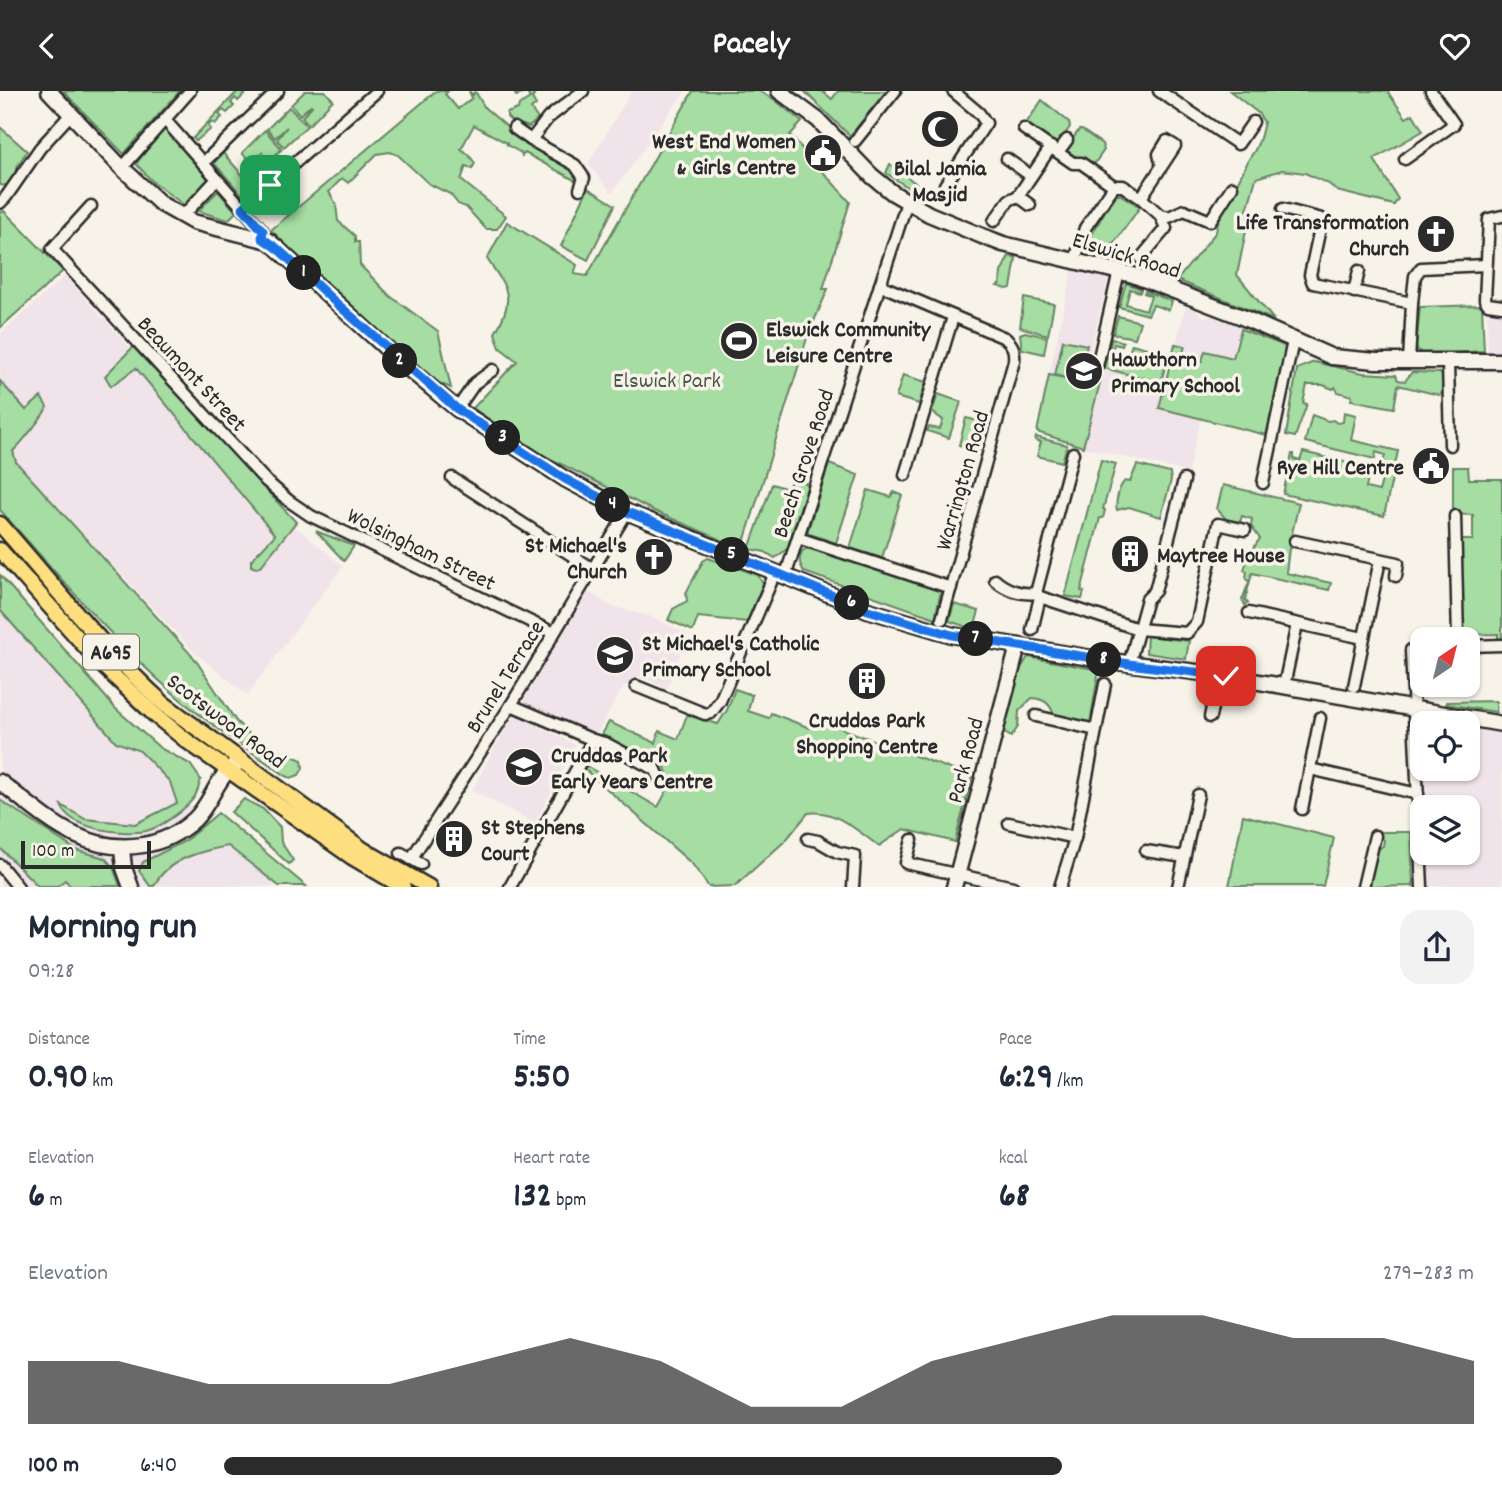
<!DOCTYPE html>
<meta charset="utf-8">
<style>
:root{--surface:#fff;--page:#f2f2f3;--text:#1f2937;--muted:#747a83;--accent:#2b2b2b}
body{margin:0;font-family:Dekko,sans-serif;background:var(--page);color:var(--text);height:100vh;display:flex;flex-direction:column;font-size:26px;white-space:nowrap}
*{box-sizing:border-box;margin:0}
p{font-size:23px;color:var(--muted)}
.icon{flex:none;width:38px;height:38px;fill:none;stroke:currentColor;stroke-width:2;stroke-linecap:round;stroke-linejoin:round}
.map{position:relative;height:796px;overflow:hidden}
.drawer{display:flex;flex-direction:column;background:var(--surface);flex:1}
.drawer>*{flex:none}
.needle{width:46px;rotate:35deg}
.fabs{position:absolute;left:1410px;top:536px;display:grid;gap:14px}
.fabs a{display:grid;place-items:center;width:70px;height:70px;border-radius:14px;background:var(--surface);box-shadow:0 2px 5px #0004;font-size:35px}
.scale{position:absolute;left:21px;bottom:18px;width:130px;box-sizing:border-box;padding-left:7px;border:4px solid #2b2b2b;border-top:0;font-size:19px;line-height:24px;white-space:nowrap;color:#2b2b2b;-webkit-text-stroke:5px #f7f3e8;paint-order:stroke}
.pin{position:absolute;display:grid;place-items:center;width:60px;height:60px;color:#fff;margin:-30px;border-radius:14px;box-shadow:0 4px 10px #0006}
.km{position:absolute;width:35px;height:35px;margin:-18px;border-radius:50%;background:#222;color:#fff;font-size:19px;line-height:35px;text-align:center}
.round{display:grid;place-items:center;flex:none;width:74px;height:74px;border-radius:21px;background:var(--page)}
.overview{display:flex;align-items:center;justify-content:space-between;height:119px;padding:0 28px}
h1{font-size:38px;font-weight:800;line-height:52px}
.metrics{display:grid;grid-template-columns:repeat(3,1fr);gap:10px;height:119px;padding:7px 28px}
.metrics div{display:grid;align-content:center}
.metrics b{font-size:35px;font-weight:800}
.metrics small{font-size:19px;font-weight:400}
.metrics p{font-size:19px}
.chart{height:196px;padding:14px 28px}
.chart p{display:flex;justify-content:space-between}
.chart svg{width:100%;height:126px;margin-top:7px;fill:var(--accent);opacity:.7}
ul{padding:0 28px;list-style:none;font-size:23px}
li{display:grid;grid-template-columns:112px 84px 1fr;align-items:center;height:52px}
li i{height:18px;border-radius:9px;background:var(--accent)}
header{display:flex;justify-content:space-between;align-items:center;height:91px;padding:0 28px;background:var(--accent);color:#fff;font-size:32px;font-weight:800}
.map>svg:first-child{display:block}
</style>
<header><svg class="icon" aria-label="back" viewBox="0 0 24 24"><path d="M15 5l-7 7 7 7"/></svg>Pacely<svg class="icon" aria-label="heart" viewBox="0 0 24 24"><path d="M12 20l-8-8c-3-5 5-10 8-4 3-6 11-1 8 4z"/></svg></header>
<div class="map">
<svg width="1502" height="796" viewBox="0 0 1502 796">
<rect width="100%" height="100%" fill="#f7f3e8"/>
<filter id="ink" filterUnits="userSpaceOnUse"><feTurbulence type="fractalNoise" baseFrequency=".0143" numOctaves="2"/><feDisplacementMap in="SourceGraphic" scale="14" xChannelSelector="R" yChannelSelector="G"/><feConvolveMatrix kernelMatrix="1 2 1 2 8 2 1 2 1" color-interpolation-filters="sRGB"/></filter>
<g filter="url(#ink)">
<g fill="#f0e3e9" fill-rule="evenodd">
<path d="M632 0H685L612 102 588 73Z"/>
<path d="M1072 179 1108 188 1087 272 1165 293 1186 215 1197 220 1203 226 1212 225 1287 256 1266 344 1201 328 1188 381 1083 356 1037 341Z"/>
<path d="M65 185 281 424 343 475 247 604 193 560 16 371 0 341V243Z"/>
<path d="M1487 219H1502V261L1488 262Z"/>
<path d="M588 501 611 515 649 525 688 543 667 597 638 585 622 598 596 644 525 613 524 608Z"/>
<path d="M0 515 136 654 181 706 283 795H0Z"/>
<path d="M1415 617 1502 638V795H1422ZM1423 632H1468V677H1423ZM1423 716H1468V761H1423Z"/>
<path d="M514 622 575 654 535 732 472 699Z"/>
</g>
<g fill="#a5dda2" stroke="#688466" stroke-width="2">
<path d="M63 0H180L124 63Z"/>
<path d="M238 0 245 3 238 10 235 7 231 12 234 15 227 22 223 19 219 23 222 26 215 33 212 31 208 35 211 38 196 50 193 47Z"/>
<path d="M305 0H325L333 9 309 34 302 26 312 15 311 14 300 24 291 14Z"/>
<path d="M436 0H448L445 3 458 18 472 7 469 0 473 4 475 0 485 17 512 40 511 43 552 69 564 68 580 84 578 91 525 62 522 65 521 62 507 54V52L474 34 461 58 468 63 475 72 472 78 466 75 461 89 506 125 497 138H486L466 116 458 113 450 103 429 93 398 64 390 61 377 63 348 92 342 87 329 101 336 113 338 130 355 145V151H359L360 174 390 205 438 240 451 297 439 292 332 198 271 139Z"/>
<path d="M518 0H530L534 5 532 7 536 14 531 18 538 28 529 36 517 32 515 34 507 26V22L518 18 519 14 530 7 526 1 516 5 515 3Z"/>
<path d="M693 0H759L775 9 802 31 790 44 850 111 823 198H828L808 244 742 458 652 419 533 359 473 317 517 270 500 257 495 242C516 207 508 198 487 168L507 131 577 174 574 183 587 185Z"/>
<path d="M804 0H822L832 8 838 0H886L850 45Z"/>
<path d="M1230 0H1387L1406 27 1413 23 1423 40 1374 68 1398 108 1394 114 1337 100 1329 93 1305 82 1282 79 1256 87 1244 131 1246 140 1237 184 1274 229 1177 189 1216 141 1218 131 1249 68C1258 57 1261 45 1264 31L1258 22Z"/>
<path d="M1042 9 1069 31 1070 36 1058 53H1055L1028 35 1027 31Z"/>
<path d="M289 16 307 35 284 56 277 49 287 36 275 47 267 38Z"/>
<path d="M0 36 27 60 16 77V85C12 90 8 96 0 94Z"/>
<path d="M164 37 192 66 208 88 184 114 154 92 136 73Z"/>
<path d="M265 39 282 58 258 79 252 72 263 61 250 70 242 62Z"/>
<path d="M1079 39H1082L1102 53 1104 59 1093 75 1067 61 1066 57Z"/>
<path d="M223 62 254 97 244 106 214 72Z"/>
<path d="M890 73 922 97 918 103 886 82Z"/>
<path d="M588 97 615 114 588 169 561 155Z"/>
<path d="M218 100 236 121 228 129 198 120Z"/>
<path d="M1117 104H1121L1140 116 1107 162 1104 165 1089 161 1086 149 1090 147 1105 120Z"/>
<path d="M4 120 63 180 0 237V122Z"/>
<path d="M1009 165 1016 167 1011 197 1007 198 997 195 1000 193 1001 181Z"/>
<path d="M1126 192 1141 198 1140 201 1130 198 1126 213 1146 219 1151 205 1144 202 1145 200 1172 210 1169 219 1153 214 1148 224 1119 216Z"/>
<path d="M1024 207 1054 213 1048 244 1020 236Z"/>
<path d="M1482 214 1484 260 1423 264 1416 257 1420 216Z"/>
<path d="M1118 225 1140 231 1135 247 1113 243Z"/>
<path d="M1241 238 1287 256 1266 344 1159 317 1175 253 1185 255 1182 265 1202 270 1205 260 1233 267Z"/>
<path d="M1025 241 1047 246 1044 263 1022 258 1020 243Z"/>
<path d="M1112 247 1123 251 1122 255 1114 253 1112 260 1128 265 1132 253 1168 263 1161 292 1104 277Z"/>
<path d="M1063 249 1087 254 1078 290 1100 292 1083 356 1037 341 1049 284 1070 288 1055 284Z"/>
<path d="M133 256 296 431 261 475 256 477 251 475V469L275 444 136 277 111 295 105 285Z"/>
<path d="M1314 271 1363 282 1396 284 1398 289 1405 290 1412 281 1440 282 1444 286V302L1439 304 1398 294 1394 317 1351 309 1352 305 1338 301 1335 296 1333 298 1323 294H1307L1303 312 1307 313 1295 346 1286 344 1297 278Z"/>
<path d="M903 284 926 291 919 313 896 306Z"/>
<path d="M0 290 26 319 41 306 47 316C45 323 20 354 13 360L16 371 195 568 236 630 257 651 302 669 303 677 299 684 291 687 286 685C248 658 208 633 173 602 110 547 56 481 0 419Z"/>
<path d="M938 303 961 311 949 347 927 340 929 336 940 338 943 329 932 321Z"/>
<path d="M1344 321 1356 324 1351 349 1398 360 1384 425 1283 403 1292 363H1294V368L1300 370 1303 361 1370 377 1366 397 1379 400 1383 386 1380 385 1385 364 1376 361 1375 368 1305 351 1312 324 1328 330 1333 329 1337 332 1343 331Z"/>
<path d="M966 327 987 332 979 360 959 354Z"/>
<path d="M1036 346 1067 354 1062 371 1037 365 1041 351 1035 349Z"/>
<path d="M1101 369 1116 373 1103 418 1105 419 1103 427H1100L1081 500 1084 501 1082 508 1065 505Z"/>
<path d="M829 373 858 384 836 452 807 442Z"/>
<path d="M1137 374 1170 382 1171 389 1161 426 1129 416 1117 419C1115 411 1119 395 1125 390L1130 391Z"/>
<path d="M1453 376H1468L1469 388H1502V549L1498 550V543L1460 544 1459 449H1473V424L1453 423Z"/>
<path d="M792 387 808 393 787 458 775 467 765 461 749 458 772 393 788 398Z"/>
<path d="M1223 394 1299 412 1290 451 1293 456 1289 458 1286 482 1331 492 1329 499 1252 482 1245 509 1248 512 1245 514 1242 509 1249 491 1246 486 1247 481 1244 479C1246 471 1255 453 1260 448L1251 435 1252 428 1242 425 1240 431 1226 428 1217 418Z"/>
<path d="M868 399 891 406 894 401 902 404 882 467 850 457Z"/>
<path d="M316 440 354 455 344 470Z"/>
<path d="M810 457 941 500 935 527 804 481C799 472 798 468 803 459Z"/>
<path d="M708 467 758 484 763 493 747 531 698 526 693 540 668 529 673 518 687 510 686 502 703 470Z"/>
<path d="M0 484 116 618 160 657 190 673 201 689C199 694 198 700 195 705 188 717 160 737 146 740 124 744 70 739 61 714L85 728 135 733 177 712 170 691 140 660 116 651 0 519Z"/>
<path d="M954 513 979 520 974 538 949 530Z"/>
<path d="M1147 545 1189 550 1186 568 1146 562Z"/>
<path d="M1028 566 1099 579 1090 632 1054 624C1050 612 1044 608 1032 607L1019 620 1018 636 1011 646 1003 641 1019 580Z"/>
<path d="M735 598 752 604 748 620 769 627 771 622 810 637 816 628 972 686 955 751 904 738 879 755C857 740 836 718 808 722L786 749 735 795 709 796 692 773 582 676 586 675 658 716 670 694 665 676 601 645 609 631 656 652 659 640 678 648 687 624 718 633 727 619Z"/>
<path d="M1496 610V621L1446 613V611Z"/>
<path d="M244 708 263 718 280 736 281 751 293 769 289 773 231 721Z"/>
<path d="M0 709 76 759 105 767 113 776 120 795H71L65 789 57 795H38L0 757Z"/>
<path d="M218 722 306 795H279L228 755C201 760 167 768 154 795H150L139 780 143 771 185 750Z"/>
<path d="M1243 724 1334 747 1323 795H1229Z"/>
<path d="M1377 741H1411L1413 795 1368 796 1375 760 1383 755 1384 749 1379 746Z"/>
</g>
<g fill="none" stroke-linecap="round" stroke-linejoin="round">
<defs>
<g id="street">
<path d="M1159 0 1238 53 1253 31"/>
<path d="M165 29 263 140 262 147"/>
<path d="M514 37 531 49 548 27 583 0"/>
<path d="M1024 38 1073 72H1081L1114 95H1123L1141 107 1160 124 1169 126 1184 119 1210 130 1232 96"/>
<path d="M531 49 575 74 584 87 580 98"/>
<path d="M855 50 895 0"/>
<path d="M1058 61 1067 49"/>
<path d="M1007 68 1031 85"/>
<path d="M1405 68 1454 33 1431 0"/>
<path d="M203 72 278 0"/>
<path d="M122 77 190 0"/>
<path d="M945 94 986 32 979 22 953 0"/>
<path d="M1018 105 1030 114"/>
<path d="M1141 107 1175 55 1167 50 1159 63 1162 75"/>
<path d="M0 112 6 106 40 57 71 23"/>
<path d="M91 115 52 158 266 390 289 410 311 425 554 542"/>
<path d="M243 117 377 0"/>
<path d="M1283 118 1322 128 1310 184 1313 192 1412 212 1409 271"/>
<path d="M1502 125 1489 128 1485 209 1488 213 1502 215"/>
<path d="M182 126 217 88"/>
<path d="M994 130 1009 109 1018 105 1051 56"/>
<path d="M1141 167 1166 137 1160 124"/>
<path d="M1075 169 1085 137 1114 95"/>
<path d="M880 194 1005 247C1013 254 1015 259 1014 270L942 528"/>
<path d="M1354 201 1359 180"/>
<path d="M1412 212 1415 185 1421 177 1486 174"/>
<path d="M1448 271 1450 354"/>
<path d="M1097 275 1119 180"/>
<path d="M457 318 475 292 493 279"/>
<path d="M905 384 953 226"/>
<path d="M452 387 593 478"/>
<path d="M1263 392 1293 250"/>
<path d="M1455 425 1458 548"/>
<path d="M798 447 951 497"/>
<path d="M1295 450 1398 472 1396 485"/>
<path d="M785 486 907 111"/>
<path d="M995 489C1006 499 1022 504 1036 502L1040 506 1138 538 1187 542 1197 531 1218 433 1245 439"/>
<path d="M1036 502 1073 362"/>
<path d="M1249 522 1363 547"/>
<path d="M1032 539 1040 506"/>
<path d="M1468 555 1502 554"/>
<path d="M1411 559 1422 796"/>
<path d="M1129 573 1147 508 1155 500 1184 389"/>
<path d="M636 595 705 623 711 622 720 610 775 482"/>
<path d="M1284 595 1297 533"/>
<path d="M1354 595 1380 469"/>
<path d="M1036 625 1096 639 1075 747 1060 796"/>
<path d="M1210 626 1219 584"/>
<path d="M1096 639 1105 593"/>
<path d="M593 649 605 652 656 679 661 691"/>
<path d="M1310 678 1418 703"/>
<path d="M1302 718 1320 627"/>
<path d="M1009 732 1075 747"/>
<path d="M808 748 818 750 837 761 855 765 853 796"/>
<path d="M912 749 906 772 1013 796"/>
<path d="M1146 760 1184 766"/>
<path d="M401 762 421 773"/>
<path d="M411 768 511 614 627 421"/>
<path d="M0 774 18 796"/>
<path d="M510 796 593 649 511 614"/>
<path d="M1178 796 1198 704"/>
<path d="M1363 796 1375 745"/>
</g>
<g id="secondary">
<path d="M49 0 122 77 161 113 193 131 269 150 410 279 457 318 565 388 627 421 868 519 952 544 1110 570 1219 584 1502 633"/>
<path d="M779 0 818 29 872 85 893 102 929 123 982 145 1003 153 1133 184 1242 226 1332 266 1376 270H1502"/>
<path d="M0 691C45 725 82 764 143 754 162 751 181 741 195 728 212 711 217 685 237 672"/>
<path d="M122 758 124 777 131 796"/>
<path d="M954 796 1018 555"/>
</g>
<g id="primary">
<path d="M0 433C54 494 103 558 164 613L362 758 429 796"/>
<path d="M0 459 99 571 155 624 187 650 352 766 403 796"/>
</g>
</defs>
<use href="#street" stroke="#2b2b2b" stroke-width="15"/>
<use href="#secondary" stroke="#2b2b2b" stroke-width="19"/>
<use href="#primary" stroke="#2b2b2b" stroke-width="19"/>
<use href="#street" stroke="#f7f3e8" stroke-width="10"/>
<use href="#secondary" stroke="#f7f3e8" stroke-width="14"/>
<use href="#primary" stroke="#fedf80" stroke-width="14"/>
</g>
</g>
<g fill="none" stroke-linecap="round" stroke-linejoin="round" filter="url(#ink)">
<defs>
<path id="route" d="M270 94 243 117 263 140 262 147 278 158 335 211 457 318 565 388 627 421 868 519 952 544 1129 573 1226 585"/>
</defs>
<use href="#route" stroke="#fff" stroke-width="14"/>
<use href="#route" stroke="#1a73e8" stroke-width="9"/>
</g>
<defs>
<symbol id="mosque-disc" viewBox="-11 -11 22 22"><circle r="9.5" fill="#2b2b2b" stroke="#f7f3e8"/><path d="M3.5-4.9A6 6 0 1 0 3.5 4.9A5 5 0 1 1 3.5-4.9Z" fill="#fff"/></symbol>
<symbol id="civic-disc" viewBox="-11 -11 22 22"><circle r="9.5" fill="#2b2b2b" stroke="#f7f3e8"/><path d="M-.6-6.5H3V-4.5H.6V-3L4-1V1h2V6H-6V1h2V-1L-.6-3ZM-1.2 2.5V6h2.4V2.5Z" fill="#fff"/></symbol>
<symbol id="church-disc" viewBox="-11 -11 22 22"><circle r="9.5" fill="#2b2b2b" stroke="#f7f3e8"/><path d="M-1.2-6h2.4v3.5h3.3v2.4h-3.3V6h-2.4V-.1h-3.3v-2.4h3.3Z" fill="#fff"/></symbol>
<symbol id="stadium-disc" viewBox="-11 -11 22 22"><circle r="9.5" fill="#2b2b2b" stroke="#f7f3e8"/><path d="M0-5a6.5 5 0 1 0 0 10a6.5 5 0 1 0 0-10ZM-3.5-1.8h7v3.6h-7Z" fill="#fff"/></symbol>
<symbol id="school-disc" viewBox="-11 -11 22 22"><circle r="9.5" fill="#2b2b2b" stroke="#f7f3e8"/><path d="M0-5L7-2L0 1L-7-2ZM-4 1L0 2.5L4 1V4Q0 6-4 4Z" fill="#fff"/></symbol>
<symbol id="building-disc" viewBox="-11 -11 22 22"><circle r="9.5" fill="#2b2b2b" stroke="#f7f3e8"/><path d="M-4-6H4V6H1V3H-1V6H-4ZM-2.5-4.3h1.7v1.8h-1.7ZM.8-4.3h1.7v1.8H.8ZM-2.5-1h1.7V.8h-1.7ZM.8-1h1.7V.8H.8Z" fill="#fff"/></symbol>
</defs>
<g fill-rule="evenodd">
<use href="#mosque-disc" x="918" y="16" width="44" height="44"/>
<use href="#civic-disc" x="801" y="40" width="44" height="44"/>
<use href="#church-disc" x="1414" y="121" width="44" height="44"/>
<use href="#stadium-disc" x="717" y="228" width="44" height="44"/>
<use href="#school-disc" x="1062" y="258" width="44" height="44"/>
<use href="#civic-disc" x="1409" y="353" width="44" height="44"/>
<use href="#building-disc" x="1108" y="441" width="44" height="44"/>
<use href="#church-disc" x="632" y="444" width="44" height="44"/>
<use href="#school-disc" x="593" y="542" width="44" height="44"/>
<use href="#building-disc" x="845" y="568" width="44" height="44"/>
<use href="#school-disc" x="502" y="654" width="44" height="44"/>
<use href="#building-disc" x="432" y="726" width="44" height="44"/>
</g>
<g text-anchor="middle" stroke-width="7" stroke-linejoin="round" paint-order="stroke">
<rect fill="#f7f3e8" stroke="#686764" stroke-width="2" x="83" y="543.5" width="56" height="35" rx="5"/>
<g font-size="21" font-weight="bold" fill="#2b2b2b">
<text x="111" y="568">A695</text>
</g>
<g font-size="23" font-weight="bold" fill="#2b2b2b" stroke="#f7f3e8" text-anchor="start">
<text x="796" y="57" text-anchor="end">West End Women<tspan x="796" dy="26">&amp; Girls Centre</tspan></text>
<text x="940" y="84" text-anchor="middle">Bilal Jamia<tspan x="940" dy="26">Masjid</tspan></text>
<text x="1409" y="138" text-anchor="end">Life Transformation<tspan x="1409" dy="26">Church</tspan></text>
<text x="766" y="245">Elswick Community<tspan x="766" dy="26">Leisure Centre</tspan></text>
<text x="1111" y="275">Hawthorn<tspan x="1111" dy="26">Primary School</tspan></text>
<text x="1404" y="383" text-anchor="end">Rye Hill Centre</text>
<text x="627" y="461" text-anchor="end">St Michael's<tspan x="627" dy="26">Church</tspan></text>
<text x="1157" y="471">Maytree House</text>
<text x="642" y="559">St Michael's Catholic<tspan x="642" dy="26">Primary School</tspan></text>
<text x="867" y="636" text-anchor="middle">Cruddas Park<tspan x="867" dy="26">Shopping Centre</tspan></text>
<text x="551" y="671">Cruddas Park<tspan x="551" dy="26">Early Years Centre</tspan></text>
<text x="481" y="743">St Stephens<tspan x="481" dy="26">Court</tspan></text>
</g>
<g font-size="23" fill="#2b2b2b" stroke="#f7f3e8">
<text transform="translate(1127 163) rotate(17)" y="8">Elswick Road</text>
<text transform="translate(193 282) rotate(47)" y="8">Beaumont Street</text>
<text transform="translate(802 372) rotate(-72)" y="8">Beech Grove Road</text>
<text transform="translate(961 389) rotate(-74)" y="8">Warrington Road</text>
<text transform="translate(422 457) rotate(26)" y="8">Wolsingham Street</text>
<text transform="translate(504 585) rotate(-58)" y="8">Brunel Terrace</text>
<text transform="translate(227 629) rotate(37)" y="8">Scotswood Road</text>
<text transform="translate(964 669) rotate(-75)" y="8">Park Road</text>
</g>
<g font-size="23" fill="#4a5849" stroke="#f7f3e8">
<text x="667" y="296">Elswick Park</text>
</g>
</g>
</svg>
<div class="fabs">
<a><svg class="needle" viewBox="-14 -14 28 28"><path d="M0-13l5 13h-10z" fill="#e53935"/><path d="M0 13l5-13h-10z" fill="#747a83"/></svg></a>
<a><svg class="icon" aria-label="locate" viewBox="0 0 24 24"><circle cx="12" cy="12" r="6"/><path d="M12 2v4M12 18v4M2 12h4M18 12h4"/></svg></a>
<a><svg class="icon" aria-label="layers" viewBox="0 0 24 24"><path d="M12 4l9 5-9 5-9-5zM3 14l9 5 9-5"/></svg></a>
</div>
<div class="scale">100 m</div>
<div class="pin" style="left:270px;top:94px;background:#1e9e55"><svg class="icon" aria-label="arrive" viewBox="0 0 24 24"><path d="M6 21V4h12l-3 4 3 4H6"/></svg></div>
<div class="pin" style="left:1226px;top:585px;background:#d93025"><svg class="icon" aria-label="check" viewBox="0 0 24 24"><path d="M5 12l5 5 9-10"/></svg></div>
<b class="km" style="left:304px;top:182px">1</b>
<b class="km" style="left:400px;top:270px">2</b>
<b class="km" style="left:503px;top:347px">3</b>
<b class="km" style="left:613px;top:414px">4</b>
<b class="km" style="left:732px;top:464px">5</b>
<b class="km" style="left:852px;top:512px">6</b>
<b class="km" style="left:976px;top:548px">7</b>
<b class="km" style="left:1104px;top:569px">8</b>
</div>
<section class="drawer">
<div class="overview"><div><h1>Morning run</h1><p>09:28</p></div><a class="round"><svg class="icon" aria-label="share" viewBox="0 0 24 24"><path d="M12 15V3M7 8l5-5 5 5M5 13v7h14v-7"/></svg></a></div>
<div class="metrics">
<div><p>Distance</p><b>0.90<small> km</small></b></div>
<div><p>Time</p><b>5:50</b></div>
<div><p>Pace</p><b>6:29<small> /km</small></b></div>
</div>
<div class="metrics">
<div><p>Elevation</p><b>6<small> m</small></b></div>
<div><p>Heart rate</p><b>132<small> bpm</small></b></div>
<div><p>kcal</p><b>68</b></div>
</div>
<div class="chart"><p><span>Elevation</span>279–283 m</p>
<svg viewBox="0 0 160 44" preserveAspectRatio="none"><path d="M0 44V22L10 22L20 30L30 30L40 30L50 22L60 14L70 22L80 38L90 38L100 22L110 14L120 6L130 6L140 14L150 14L160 22V44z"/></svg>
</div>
<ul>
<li><b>100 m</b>6:40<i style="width:67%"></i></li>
</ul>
</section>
